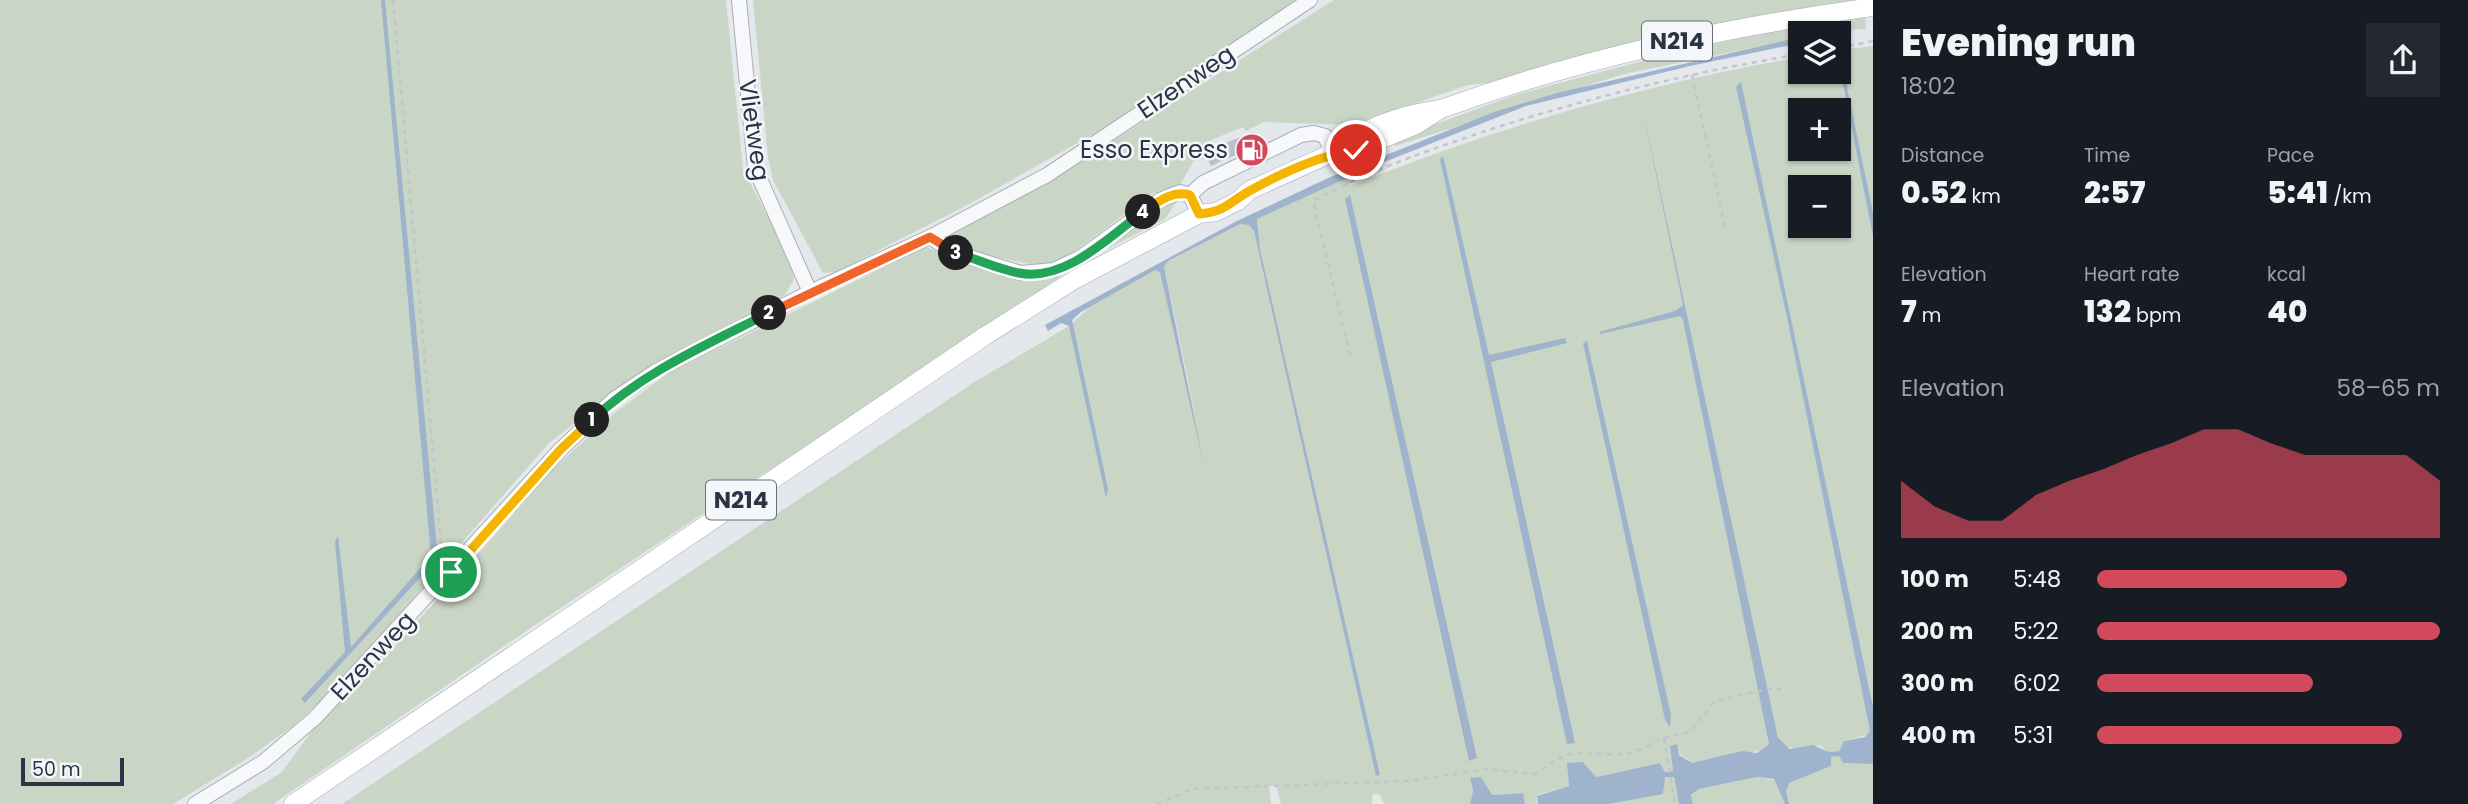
<!DOCTYPE html>
<meta charset="utf-8">
<style>
:root{--surface:#171b24;--page:#242831;--text:#f1f3f6;--muted:#9ea1a6;--accent:#d1495b}
body{margin:0;font-family:Poppins,sans-serif;background:var(--page);color:var(--text);height:100vh;display:flex;flex-direction:column;font-size:26px;white-space:nowrap}
*{box-sizing:border-box;margin:0}
p{font-size:23px;color:var(--muted)}
.icon{flex:none;width:38px;height:38px;fill:none;stroke:currentColor;stroke-width:2;stroke-linecap:round;stroke-linejoin:round}
.map{position:relative;flex:1;overflow:hidden}
.sheet{display:flex;flex-direction:column;background:var(--surface);width:595px}
.sheet>*{flex:none}
.buttons{position:absolute;left:1788px;top:21px;display:grid;gap:14px}
.buttons a{display:grid;place-items:center;width:63px;height:63px;border-radius:0px;background:var(--surface);box-shadow:0 2px 5px #0004;font-size:35px}
.scale{position:absolute;left:21px;bottom:18px;width:103px;box-sizing:border-box;padding-left:7px;border:4px solid #2b3445;border-top:0;font-size:19px;line-height:24px;white-space:nowrap;color:#2b3445;-webkit-text-stroke:5px #f4f6f9;paint-order:stroke}
.pin{position:absolute;display:grid;place-items:center;width:60px;height:60px;color:#fff;margin:-30px;border:4px solid #fff;border-radius:50%;box-shadow:0 2px 7px #0007}
.km{position:absolute;width:35px;height:35px;margin:-18px;border-radius:50%;background:#222;color:#fff;font-size:19px;line-height:35px;text-align:center}
.round{display:grid;place-items:center;flex:none;width:74px;height:74px;border-radius:0px;background:var(--page)}
.headline{display:flex;align-items:center;justify-content:space-between;height:119px;padding:0 28px}
h1{font-size:38px;font-weight:800;line-height:52px}
.stats{display:grid;grid-template-columns:repeat(3,1fr);gap:10px;height:119px;padding:7px 28px}
.stats div{display:grid;align-content:center}
.stats b{font-size:30px;font-weight:800}
.stats small{font-size:19px;font-weight:400}
.stats p{font-size:19px}
.chart{height:196px;padding:14px 28px}
.chart p{display:flex;justify-content:space-between}
.chart svg{width:100%;height:126px;margin-top:7px;fill:var(--accent);opacity:.7}
ul{padding:0 28px;list-style:none;font-size:23px}
li{display:grid;grid-template-columns:112px 84px 1fr;align-items:center;height:52px}
li i{height:18px;border-radius:9px;background:var(--accent)}
main{display:flex;flex:1;min-height:0}
.map>svg:first-child{display:block}
</style>
<main>
<div class="map">
<svg width="1873" height="804" viewBox="0 0 1873 804">
<rect width="100%" height="100%" fill="#e4e7ec"/>
<g fill="#c9d6c5" fill-rule="evenodd">
<path d="M0 0H726L743 169 789 258 794 279 785 295 776 301 633 378 549 443 332 691 293 726 245 760 173 804H0Z"/>
<path d="M753 0H1297L1104 128 971 203 836 272 823 273 773 180 768 157Z"/>
<path d="M1334 0H1862L1726 22 1504 81 1468 85 1353 125 1264 122 1246 131 1243 127 1206 142 1209 149 1204 152 1206 158 1193 162 1179 187 1159 197 1155 192 1065 258 1040 266 985 255 951 239 952 233 1058 176Z"/>
<path d="M1865 16 1866 29 1801 33V38L1624 74 1395 146 1392 140 1515 95 1661 56 1771 31Z"/>
<path d="M1873 46V733L1844 741 1839 751 1828 752 1820 745 1797 749 1785 746 1692 763 1670 746 1673 771 1665 772 1660 763 1596 777 1583 762 1570 780 1569 786 1537 795V804H1525L1522 793 1492 795 1470 779 1473 790 1470 804H1384L1379 794H1373L1372 804H1281L1276 786H1269L1271 804H342L973 383 1069 326 1100 298 1159 265 1196 417 1164 267 1168 261 1240 223 1249 225 1254 231 1376 775H1379L1260 249 1257 219 1348 177 1350 186C1496 128 1647 83 1801 57V72H1839V50ZM1801 110H1839V149H1801ZM1801 187H1839V226H1801Z"/>
<path d="M1178 199 1165 219 1088 259 1164 203Z"/>
<path d="M925 247 1021 277H1060L535 625 273 804H231L282 772 314 728 401 640 553 469 617 411 667 374Z"/>
<path d="M1839 756 1844 763 1873 764V804H1693L1691 796 1699 789 1757 777 1789 783 1831 766 1830 757Z"/>
<path d="M1664 777H1674L1679 804H1609L1663 794Z"/>
</g>
<g fill="#9fb4cc">
<path d="M381 0H385L438 558 305 703 301 699 345 652 335 542 338 536 351 647 431 556Z"/>
<path d="M1801 37V43L1690 66 1526 106 1369 168 1257 219 1260 249 1380 775 1376 776 1254 231 1249 225 1240 224 1168 261 1164 267 1204 466 1160 272 1155 270 1081 312 1072 320 1108 489 1106 498 1069 326 1061 323 1048 331 1045 325 1237 221 1328 178 1497 111 1557 93Z"/>
<path d="M1839 63H1842L1873 213V236Z"/>
<path d="M1741 82 1873 707V764L1843 763 1839 756 1831 757V766L1789 783 1786 791 1789 804H1785L1774 779 1757 777 1699 789 1691 795 1693 804H1679L1674 777H1665L1663 794 1609 804H1538L1537 796 1569 786 1567 763 1583 762 1596 777 1660 763 1665 772 1673 771 1670 746 1677 744 1679 755 1692 763 1742 751 1757 753 1769 744 1683 320 1680 316 1600 334 1599 332 1675 311 1683 305 1642 106 1778 738 1790 749 1813 745 1829 752 1839 751 1844 741 1865 737 1870 731 1787 317 1736 87Z"/>
<path d="M1443 156 1489 355 1565 338 1567 343 1491 362 1575 743 1567 744 1440 159Z"/>
<path d="M1350 195 1477 758 1469 761 1345 199Z"/>
<path d="M1587 341 1671 715 1670 727 1665 720 1583 343Z"/>
<path d="M1481 777 1492 795 1523 793 1525 804H1470L1473 791 1470 778Z"/>
</g>
<path fill="#bbc0ca" d="M1254 132 1260 144 1211 166 1204 151Z"/>
<g fill="none" stroke-linecap="round" stroke-linejoin="round">
<defs>
<g id="minor">
<path d="M739 0 755 168 810 292"/>
<path d="M1199 214 1190 195 1203 183 1301 135 1314 133 1325 136 1332 153"/>
<path d="M930 237 953 252 1021 273 1054 270 1081 257 1160 200 1180 192 1190 195"/>
<path d="M195 804 263 762 315 718 561 449 614 399 656 371 810 292 930 237 1047 175 1310 0"/>
</g>
<g id="major">
<path d="M1332 153C1362 128 1402 114 1441 109 1581 58 1725 27 1873 7"/>
<path d="M293 804 985 336 1074 280 1199 214 1216 212 1238 201 1250 190 1332 153 1356 150 1416 125 1441 109"/>
</g>
</defs>
<use href="#minor" stroke="#a9aeb7" stroke-width="16"/>
<use href="#major" stroke="#a3abb8" stroke-width="19"/>
<g stroke="#c2c5cb" stroke-width="2.5" stroke-dasharray="5 5" stroke-linecap="butt">
<path d="M393 0 441 544 448 552"/>
<path d="M1839 48 1873 41"/>
<path d="M1692 75 1726 231"/>
<path d="M1350 355 1313 201C1372 169 1437 147 1501 126 1599 95 1699 71 1801 54"/>
<path d="M1664 738 1690 732 1714 701 1769 689H1781"/>
<path d="M1157 804 1192 789 1408 781 1486 769 1535 774C1576 743 1578 757 1623 754 1636 753 1652 743 1664 738L1675 804"/>
</g>
<use href="#minor" stroke="#f7f8fa" stroke-width="14"/>
<use href="#major" stroke="#fff" stroke-width="18"/>
</g>
<g fill="none" stroke-linecap="round" stroke-linejoin="round">
<defs>
<path id="split-1" d="M451 572 561 449 592 420"/>
<path id="split-2" d="M592 420C643 372 708 344 769 313"/>
<path id="split-3" d="M769 313 930 237 956 253"/>
<path id="split-4" d="M956 253C977 259 998 269 1019 273 1065 282 1109 237 1143 212"/>
<path id="split-5" d="M1143 212C1158 202 1172 190 1190 195L1199 214C1228 211 1230 201 1253 189 1284 172 1321 155 1356 150"/>
</defs>
<use href="#split-1" stroke="#fff" stroke-width="14"/>
<use href="#split-2" stroke="#fff" stroke-width="14"/>
<use href="#split-3" stroke="#fff" stroke-width="14"/>
<use href="#split-4" stroke="#fff" stroke-width="14"/>
<use href="#split-5" stroke="#fff" stroke-width="14"/>
<use href="#split-1" stroke="#f5b400" stroke-width="9"/>
<use href="#split-2" stroke="#22a559" stroke-width="9"/>
<use href="#split-3" stroke="#f0652b" stroke-width="9"/>
<use href="#split-4" stroke="#22a559" stroke-width="9"/>
<use href="#split-5" stroke="#f5b400" stroke-width="9"/>
</g>
<defs>
<symbol id="fuel-disc" viewBox="-11 -11 22 22"><circle r="9.5" fill="#d1495b" stroke="#f4f6f9"/><path d="M-5.5-6h7V0h2V4h1.3V-2.5L3-4.5l.8-.8L6-3V5H2.5V1h-1V6h-7ZM-4.2-4.7v3.2H.2V-4.7Z" fill="#fff"/></symbol>
</defs>
<g fill-rule="evenodd">
<use href="#fuel-disc" x="1233" y="131" width="38" height="38"/>
</g>
<g text-anchor="middle" stroke-width="5" stroke-linejoin="round" paint-order="stroke">
<g fill="#f4f6f9" stroke="#676e7b" stroke-width="2">
<rect x="1642" y="21.5" width="70" height="39" rx="5"/>
<rect x="706" y="480.5" width="70" height="39" rx="5"/>
</g>
<g font-size="23" font-weight="bold" fill="#2b3445">
<text x="1677" y="49">N214</text>
<text x="741" y="508">N214</text>
</g>
<g font-size="24" fill="#2b3445" stroke="#f4f6f9">
<text transform="translate(1186 82) rotate(-34)" y="8">Elzenweg</text>
<text transform="translate(754 130) rotate(82)" y="8">Vlietweg</text>
<text transform="translate(373 656) rotate(-47)" y="8">Elzenweg</text>
</g>
<g font-size="24" fill="#2b3445" stroke="#f4f6f9" text-anchor="end">
<text x="1228" y="158">Esso Express</text>
</g>
</g>
</svg>
<div class="buttons">
<a><svg class="icon" aria-label="layers" viewBox="0 0 24 24"><path d="M12 4l9 5-9 5-9-5zM3 14l9 5 9-5"/></svg></a>
<a>+</a>
<a>−</a>
</div>
<div class="scale">50 m</div>
<div class="pin" style="left:451px;top:572px;background:#1e9e55"><svg class="icon" aria-label="arrive" viewBox="0 0 24 24"><path d="M6 21V4h12l-3 4 3 4H6"/></svg></div>
<div class="pin" style="left:1356px;top:150px;background:#d93025"><svg class="icon" aria-label="check" viewBox="0 0 24 24"><path d="M5 12l5 5 9-10"/></svg></div>
<b class="km" style="left:592px;top:420px">1</b>
<b class="km" style="left:769px;top:313px">2</b>
<b class="km" style="left:956px;top:253px">3</b>
<b class="km" style="left:1143px;top:212px">4</b>
</div>
<section class="sheet">
<div class="headline"><div><h1>Evening run</h1><p>18:02</p></div><a class="round"><svg class="icon" aria-label="share" viewBox="0 0 24 24"><path d="M12 15V3M7 8l5-5 5 5M5 13v7h14v-7"/></svg></a></div>
<div class="stats">
<div><p>Distance</p><b>0.52<small> km</small></b></div>
<div><p>Time</p><b>2:57</b></div>
<div><p>Pace</p><b>5:41<small> /km</small></b></div>
</div>
<div class="stats">
<div><p>Elevation</p><b>7<small> m</small></b></div>
<div><p>Heart rate</p><b>132<small> bpm</small></b></div>
<div><p>kcal</p><b>40</b></div>
</div>
<div class="chart"><p><span>Elevation</span>58–65 m</p>
<svg viewBox="0 0 160 44" preserveAspectRatio="none"><path d="M0 44V24L10 33L20 38L30 38L40 29L50 24L60 20L70 15L80 11L90 6L100 6L110 11L120 15L130 15L140 15L150 15L160 24V44z"/></svg>
</div>
<ul>
<li><b>100 m</b>5:48<i style="width:73%"></i></li>
<li><b>200 m</b>5:22<i style="width:100%"></i></li>
<li><b>300 m</b>6:02<i style="width:63%"></i></li>
<li><b>400 m</b>5:31<i style="width:89%"></i></li>
</ul>
</section>
</main>
